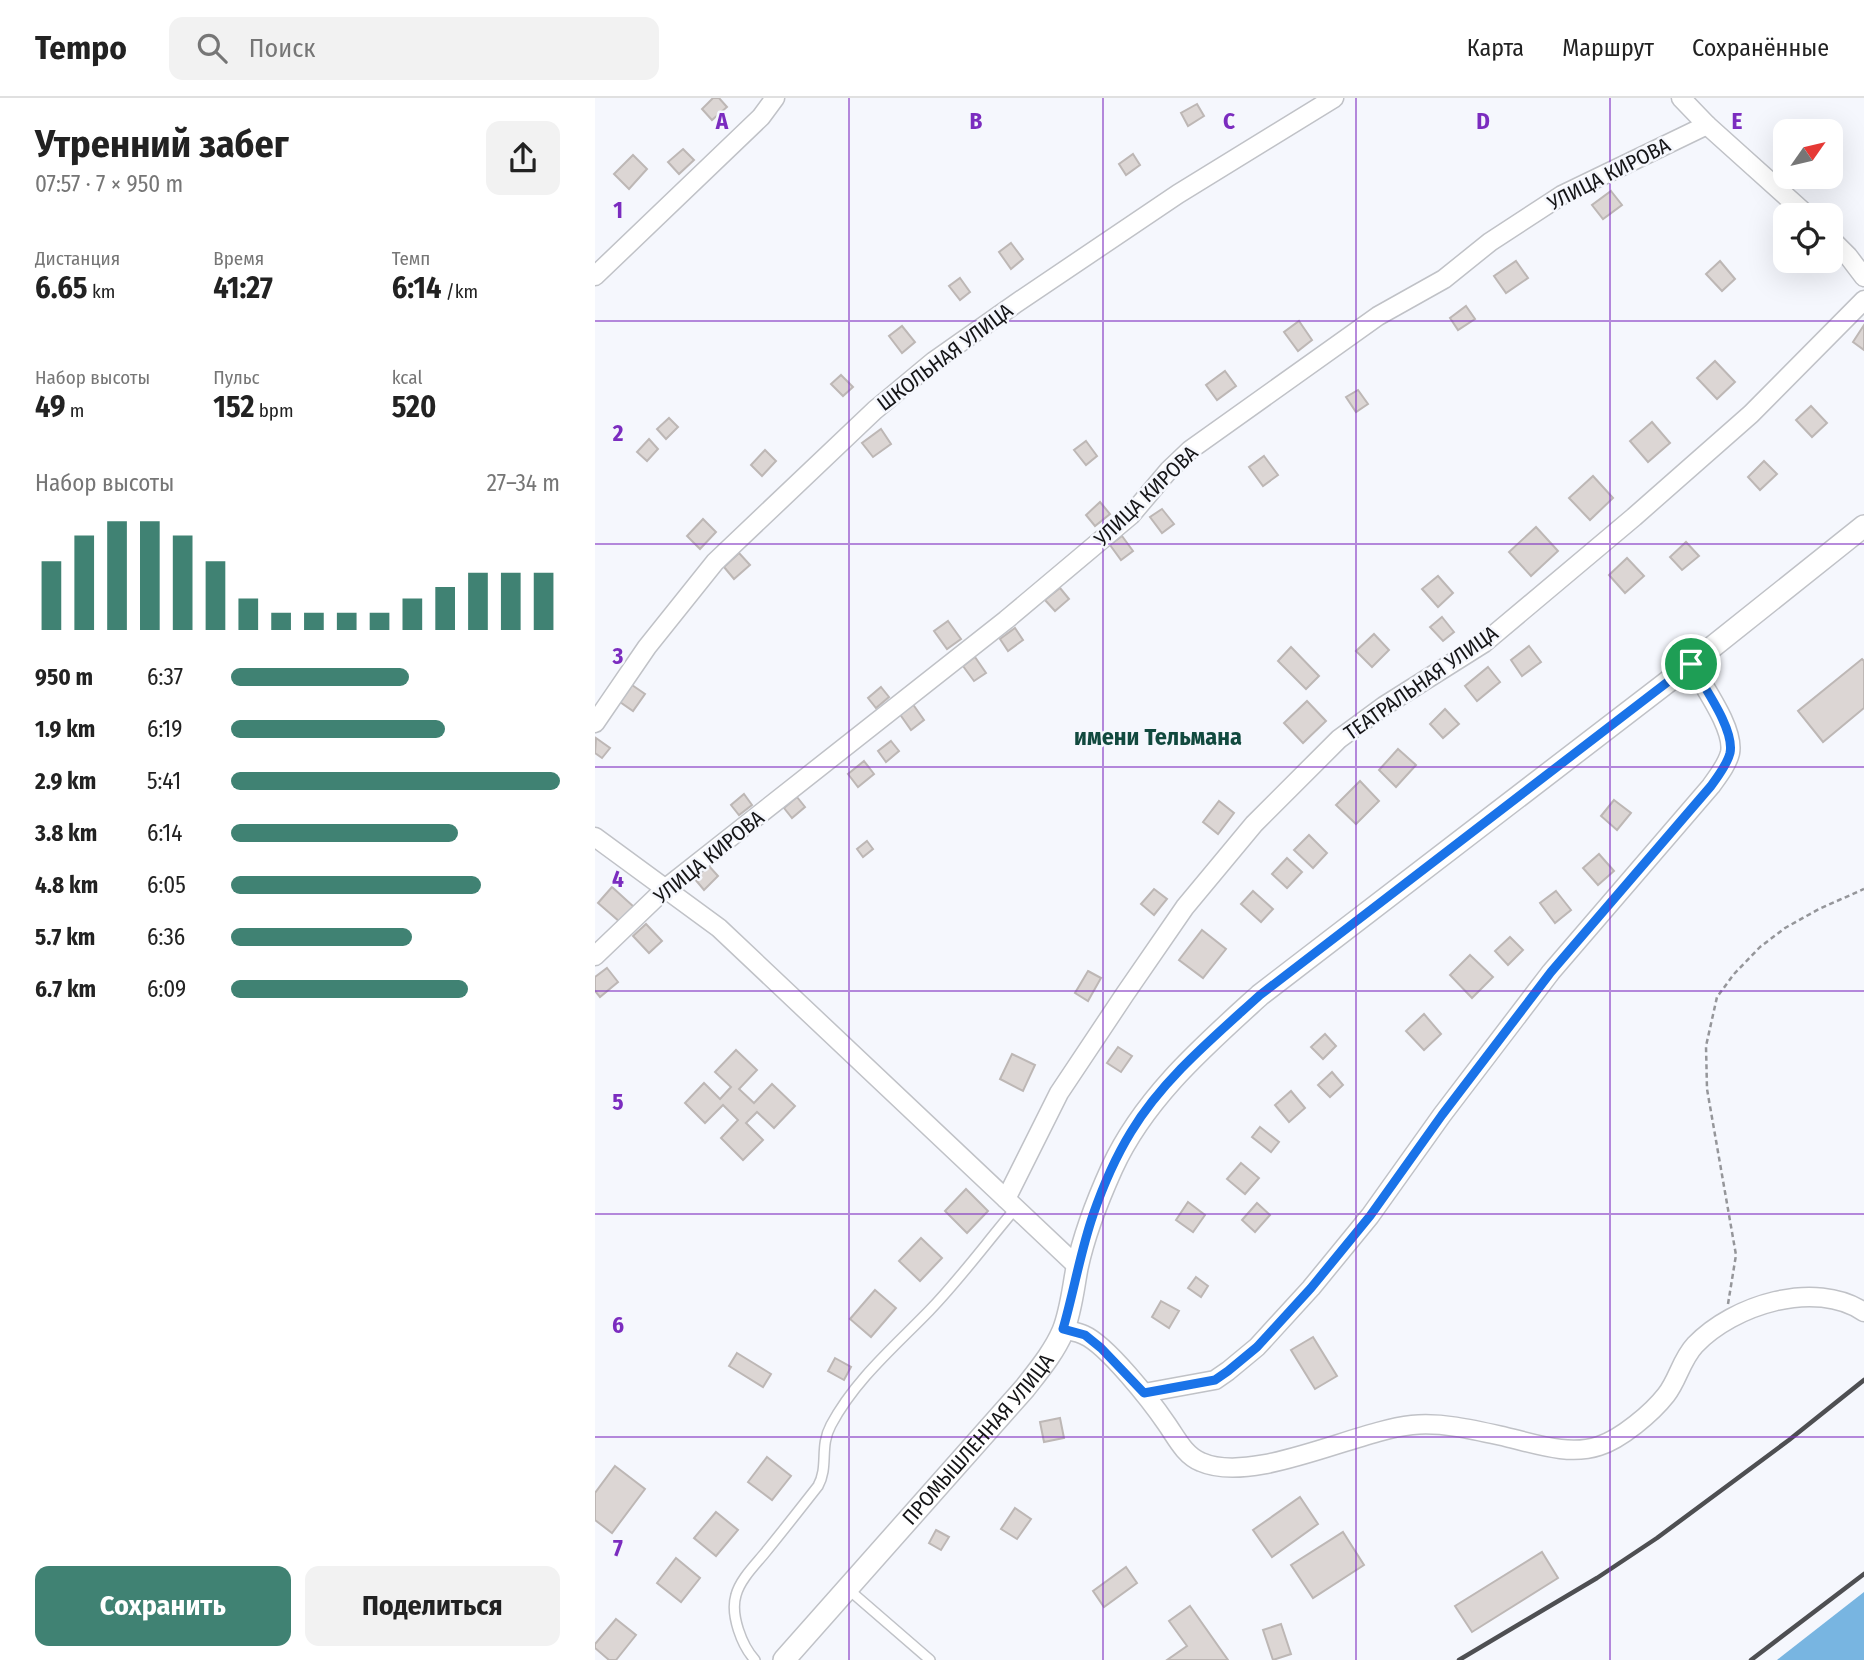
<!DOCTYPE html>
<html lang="ru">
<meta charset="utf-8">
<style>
:root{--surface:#fff;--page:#f2f2f2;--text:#222;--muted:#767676;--line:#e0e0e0;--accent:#408273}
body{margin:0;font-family:"Fira Sans Condensed",sans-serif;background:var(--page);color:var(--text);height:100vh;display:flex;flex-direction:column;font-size:26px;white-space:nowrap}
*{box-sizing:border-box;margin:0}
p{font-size:23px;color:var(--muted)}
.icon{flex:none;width:38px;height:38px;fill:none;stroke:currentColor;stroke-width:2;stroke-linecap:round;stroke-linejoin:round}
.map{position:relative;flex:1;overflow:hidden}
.panel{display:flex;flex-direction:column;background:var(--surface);width:595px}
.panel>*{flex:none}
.needle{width:46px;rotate:56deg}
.tools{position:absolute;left:1178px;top:21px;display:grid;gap:14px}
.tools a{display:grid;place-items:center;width:70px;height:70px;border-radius:14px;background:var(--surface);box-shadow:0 7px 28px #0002;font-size:35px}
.pin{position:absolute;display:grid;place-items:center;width:60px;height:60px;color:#fff;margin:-30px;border:4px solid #fff;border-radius:50%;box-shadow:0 2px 7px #0007}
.round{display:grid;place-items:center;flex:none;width:74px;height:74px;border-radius:14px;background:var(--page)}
.summary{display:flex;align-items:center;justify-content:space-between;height:119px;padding:0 35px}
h1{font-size:38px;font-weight:700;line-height:52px}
.figures{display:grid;grid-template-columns:repeat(3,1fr);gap:10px;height:119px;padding:7px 35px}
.figures div{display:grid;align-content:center}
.figures b{font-size:30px;font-weight:700}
.figures small{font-size:19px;font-weight:400}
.figures p{font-size:19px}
.chart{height:196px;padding:14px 35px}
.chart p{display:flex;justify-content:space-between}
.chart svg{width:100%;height:126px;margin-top:7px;stroke:var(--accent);stroke-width:6}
.primary-button{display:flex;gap:14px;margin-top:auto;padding:14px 35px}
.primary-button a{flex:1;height:80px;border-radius:14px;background:var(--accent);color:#fff;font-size:28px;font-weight:700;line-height:80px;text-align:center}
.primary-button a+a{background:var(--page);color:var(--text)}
ul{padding:0 35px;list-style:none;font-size:23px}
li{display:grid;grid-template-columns:112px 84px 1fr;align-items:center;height:52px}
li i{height:18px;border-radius:9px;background:var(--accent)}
header{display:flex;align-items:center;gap:42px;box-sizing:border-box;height:98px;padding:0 35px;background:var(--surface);border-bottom:2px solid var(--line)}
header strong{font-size:33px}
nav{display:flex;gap:38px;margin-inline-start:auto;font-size:24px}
.search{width:490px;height:63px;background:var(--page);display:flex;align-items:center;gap:18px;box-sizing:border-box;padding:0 24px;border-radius:14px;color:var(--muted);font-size:26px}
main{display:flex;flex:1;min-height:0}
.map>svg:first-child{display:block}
</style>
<header>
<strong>Tempo</strong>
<div class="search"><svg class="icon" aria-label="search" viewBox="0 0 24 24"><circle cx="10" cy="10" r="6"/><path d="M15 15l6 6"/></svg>Поиск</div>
<nav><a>Карта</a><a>Маршрут</a><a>Сохранённые</a></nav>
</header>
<main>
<section class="panel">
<div class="summary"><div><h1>Утренний забег</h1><p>07:57 · 7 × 950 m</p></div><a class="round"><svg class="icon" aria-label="share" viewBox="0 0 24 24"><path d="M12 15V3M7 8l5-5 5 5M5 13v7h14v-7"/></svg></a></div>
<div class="figures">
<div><p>Дистанция</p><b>6.65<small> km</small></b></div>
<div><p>Время</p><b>41:27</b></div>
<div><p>Темп</p><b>6:14<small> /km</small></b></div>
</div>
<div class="figures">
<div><p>Набор высоты</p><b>49<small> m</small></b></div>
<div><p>Пульс</p><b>152<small> bpm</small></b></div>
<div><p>kcal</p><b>520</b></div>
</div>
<div class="chart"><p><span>Набор высоты</span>27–34 m</p>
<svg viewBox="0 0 160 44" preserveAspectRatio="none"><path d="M5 44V20M15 44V11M25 44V6M35 44V6M45 44V11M55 44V20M65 44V33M75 44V38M85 44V38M95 44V38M105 44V38M115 44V33M125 44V29M135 44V24M145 44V24M155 44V24"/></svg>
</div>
<ul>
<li><b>950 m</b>6:37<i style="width:54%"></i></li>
<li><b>1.9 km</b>6:19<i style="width:65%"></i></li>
<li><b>2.9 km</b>5:41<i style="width:100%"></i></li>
<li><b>3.8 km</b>6:14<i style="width:69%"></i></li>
<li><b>4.8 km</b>6:05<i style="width:76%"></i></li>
<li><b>5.7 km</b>6:36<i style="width:55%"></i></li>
<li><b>6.7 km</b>6:09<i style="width:72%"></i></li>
</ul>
<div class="primary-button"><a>Сохранить</a><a>Поделиться</a></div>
</section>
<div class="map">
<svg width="1269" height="1562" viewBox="0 0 1269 1562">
<rect width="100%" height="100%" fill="#f5f7fd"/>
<path fill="#78b5e1" d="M1269 1494V1562H1182L1187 1558Z"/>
<g fill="#dcd6d4" stroke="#bdb7b5" stroke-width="2">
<path d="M118 0H124L132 9 117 22 107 11Z"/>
<path d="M602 6 609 18 593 28 586 15Z"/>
<path d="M88 51 99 62 84 76 73 64Z"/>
<path d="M538 56 545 67 531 77 524 66Z"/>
<path d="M38 57 52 71 34 91 19 76Z"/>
<path d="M1016 93 1027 107 1008 121 997 107Z"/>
<path d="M416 145 428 161 416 171 404 154Z"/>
<path d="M921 163 933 180 911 195 899 178Z"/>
<path d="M1125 163 1140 181 1127 193 1111 176Z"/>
<path d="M365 180 375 194 365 202 354 188Z"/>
<path d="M871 208 880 221 863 232 855 220Z"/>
<path d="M704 223 717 242 703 253 689 234Z"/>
<path d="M1269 227V252L1258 244Z"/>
<path d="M307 228 320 244 307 255 294 238Z"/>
<path d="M1120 263 1140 284 1122 301 1102 280Z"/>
<path d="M630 273 641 288 622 302 611 287Z"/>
<path d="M246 277 258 289 248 298 236 286Z"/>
<path d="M763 292 773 306 761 314 751 299Z"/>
<path d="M1216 308 1232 325 1217 339 1201 322Z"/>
<path d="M74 320 83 329 71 341 62 331Z"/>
<path d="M1057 324 1075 345 1053 364 1035 343Z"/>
<path d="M286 331 296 346 278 359 267 345Z"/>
<path d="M54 341 63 351 52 363 42 354Z"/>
<path d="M491 343 502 358 491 367 479 352Z"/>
<path d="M170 352 181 363 167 378 156 367Z"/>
<path d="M669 358 683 377 668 388 654 369Z"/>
<path d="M1169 363 1182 376 1165 392 1153 379Z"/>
<path d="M998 378 1018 400 995 422 974 400Z"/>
<path d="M505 404 515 416 500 428 491 417Z"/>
<path d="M567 411 579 426 567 435 555 419Z"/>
<path d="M108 421 121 434 105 451 92 438Z"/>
<path d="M941 429 963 453 936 478 914 454Z"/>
<path d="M527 438 538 453 526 462 515 447Z"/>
<path d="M1091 444 1104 458 1087 472 1075 459Z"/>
<path d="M144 455 155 467 139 481 129 469Z"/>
<path d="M1032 460 1049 478 1030 495 1014 477Z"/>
<path d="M843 478 858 495 843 509 827 491Z"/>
<path d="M465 490 474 501 460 513 450 502Z"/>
<path d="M847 519 859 534 848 543 835 529Z"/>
<path d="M353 523 366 541 352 551 339 533Z"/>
<path d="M420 530 428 542 413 553 405 541Z"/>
<path d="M779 536 794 552 777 569 761 553Z"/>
<path d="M934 548 946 564 927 578 916 562Z"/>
<path d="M696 549 724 578 711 591 683 563Z"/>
<path d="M380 559 391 575 379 583 368 568Z"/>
<path d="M1267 561 1269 563V610L1228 644 1203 613Z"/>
<path d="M893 569 905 584 882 603 870 588Z"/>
<path d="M37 587 50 596 38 613 25 604Z"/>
<path d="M286 589 294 599 281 610 273 600Z"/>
<path d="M712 603 731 623 708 645 689 625Z"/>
<path d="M317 605 329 622 316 632 304 615Z"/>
<path d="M850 611 864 626 848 640 835 626Z"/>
<path d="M1 640 15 650 7 660 0 655Z"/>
<path d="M296 643 304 653 291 664 283 653Z"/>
<path d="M803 651 821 667 801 689 784 672Z"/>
<path d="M269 663 279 676 263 689 253 676Z"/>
<path d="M765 683 784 703 761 726 741 707Z"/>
<path d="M149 696 157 707 144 717 136 707Z"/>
<path d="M202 699 210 709 197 720 189 710Z"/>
<path d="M1019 702 1036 715 1022 732 1006 718Z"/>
<path d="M624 703 639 715 623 736 608 724Z"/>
<path d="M714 737 732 755 718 770 699 752Z"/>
<path d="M272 743 278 751 268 759 262 751Z"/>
<path d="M1004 756 1019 773 1003 787 988 770Z"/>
<path d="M692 760 707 774 692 790 677 776Z"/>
<path d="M113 767 123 778 109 792 99 780Z"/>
<path d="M17 789 39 809 25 824 3 805Z"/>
<path d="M559 791 572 801 559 817 546 806Z"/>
<path d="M658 793 678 811 666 824 646 806Z"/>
<path d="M961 793 976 812 960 825 945 805Z"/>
<path d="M51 826 67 843 54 855 38 838Z"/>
<path d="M607 832 631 851 608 880 584 862Z"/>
<path d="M915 839 928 852 913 867 900 853Z"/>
<path d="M875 857 898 879 877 900 855 877Z"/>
<path d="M12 870 23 884 5 899 0 893V879Z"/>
<path d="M493 873 506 880 493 903 480 895Z"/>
<path d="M829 916 846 936 829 952 811 933Z"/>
<path d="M730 936 741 948 728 961 716 949Z"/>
<path d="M523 949 537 958 526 974 512 965Z"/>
<path d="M141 952 162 972 144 991 159 1005 177 986 200 1008 179 1030 162 1014 151 1025 168 1042 148 1062 126 1040 143 1022 128 1007 110 1025 90 1005 109 985 125 1001 136 989 120 974Z"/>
<path d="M417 956 440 967 428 993 405 981Z"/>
<path d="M737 974 748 987 735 999 723 987Z"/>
<path d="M696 993 710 1010 694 1024 680 1007Z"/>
<path d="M665 1029 684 1044 676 1054 657 1039Z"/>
<path d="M646 1065 664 1080 650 1096 632 1081Z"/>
<path d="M371 1091 393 1113 372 1135 350 1113Z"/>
<path d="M593 1104 610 1117 598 1134 581 1122Z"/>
<path d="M662 1105 675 1117 660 1134 647 1122Z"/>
<path d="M326 1140 347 1160 325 1183 304 1163Z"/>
<path d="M601 1179 613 1188 606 1199 593 1190Z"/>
<path d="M280 1192 301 1210 276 1239 255 1221Z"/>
<path d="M566 1203 584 1213 574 1230 557 1219Z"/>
<path d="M718 1239 742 1278 720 1291 696 1252Z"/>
<path d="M142 1255 176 1276 168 1289 134 1268Z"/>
<path d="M240 1260 256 1269 249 1282 233 1273Z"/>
<path d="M465 1320 469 1340 449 1344 445 1324Z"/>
<path d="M172 1359 196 1378 177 1402 153 1384Z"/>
<path d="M20 1368 50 1391 17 1435 0 1422V1395Z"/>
<path d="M705 1399 723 1426 677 1459 658 1432Z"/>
<path d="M420 1410 436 1421 422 1441 406 1431Z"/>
<path d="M121 1414 143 1432 121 1458 99 1440Z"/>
<path d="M341 1432 354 1439 346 1452 334 1445Z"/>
<path d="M748 1434 769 1467 718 1500 696 1467Z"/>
<path d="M947 1454 963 1480 877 1534 860 1508Z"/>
<path d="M81 1460 105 1480 86 1504 62 1485Z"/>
<path d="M531 1469 542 1485 509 1509 498 1493Z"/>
<path d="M595 1508 633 1562H572L592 1548 574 1523Z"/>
<path d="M21 1521 41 1537 21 1562H14L0 1550V1546Z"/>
<path d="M686 1526 696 1556 678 1562 668 1532Z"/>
</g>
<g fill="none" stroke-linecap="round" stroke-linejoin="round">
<defs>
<g id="service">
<path d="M253 1491 335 1562"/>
<path d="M160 1562C147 1548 135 1517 141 1497 145 1482 159 1468 169 1456 187 1434 205 1411 223 1388 234 1368 224 1349 236 1327 260 1282 299 1249 334 1213 365 1181 392 1144 421 1110"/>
</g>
<g id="minor">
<path d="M1086 0 1112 27 1212 117"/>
<path d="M1236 141 1253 158 1269 179"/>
<path d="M0 178 166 19 180 0"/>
<path d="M0 625 52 549 120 464 280 312 339 263 420 206 583 96 739 0"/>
<path d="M0 739 124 830 482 1168"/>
<path d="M0 858 71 790 411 522 536 417 574 372 595 352 783 218 849 181 895 144 967 97 1112 27"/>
<path d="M411 1101 464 995 530 896 590 809 659 726 744 641 789 608 889 545 1039 419 1156 316 1269 202"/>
<path d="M468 1231C475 1233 483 1234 489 1237 512 1247 556 1303 571 1325 581 1339 589 1357 606 1364 658 1387 760 1333 817 1327 848 1324 880 1332 911 1339 941 1346 974 1358 1004 1348 1026 1341 1057 1315 1071 1297 1083 1282 1086 1262 1100 1247 1138 1207 1220 1181 1269 1214"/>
<path d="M549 1295 620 1282 633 1273 662 1249 716 1190 775 1118 847 1017 956 874 1116 688C1123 678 1132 667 1135 655 1140 631 1108 588 1096 566"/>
</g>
<g id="tertiary">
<path id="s1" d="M189 1562 430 1290C444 1272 459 1254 468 1233 476 1213 478 1191 482 1170 489 1137 503 1101 517 1070 549 1000 609 948 665 897L1096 566 1269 428"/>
</g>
</defs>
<use href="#service" stroke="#c0c2c7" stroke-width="12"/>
<use href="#minor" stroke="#c0c2c7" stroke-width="21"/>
<use href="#tertiary" stroke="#c0c2c7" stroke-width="24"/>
<path stroke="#95969a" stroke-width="2.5" stroke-dasharray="5 3.5" stroke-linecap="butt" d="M1133 1206 1141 1157 1112 991 1111 948 1122 899 1139 876 1165 849 1190 830 1224 811 1269 791"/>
<use href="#service" stroke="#fff" stroke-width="9"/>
<use href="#minor" stroke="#fff" stroke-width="18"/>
<use href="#tertiary" stroke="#fff" stroke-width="21"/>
<g stroke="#4e4f52" stroke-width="4.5">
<path d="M864 1562 1002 1480 1062 1440 1194 1342 1269 1282"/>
<path d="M1156 1562 1269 1476"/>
</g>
</g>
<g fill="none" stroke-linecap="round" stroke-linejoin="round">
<defs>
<path id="route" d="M1096 566C1108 588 1140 631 1135 655 1132 667 1123 678 1116 688L956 874 847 1017 775 1118 716 1190 662 1249 633 1273 620 1282 549 1295 506 1250 490 1237 468 1231C479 1193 485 1155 498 1117 508 1088 520 1060 536 1034 568 981 619 939 665 897Z"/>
</defs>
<use href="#route" stroke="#fff" stroke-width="14"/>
<use href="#route" stroke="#1a73e8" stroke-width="9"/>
</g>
<path fill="none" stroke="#7b2cbf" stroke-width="2" stroke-opacity="0.55" d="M254 0V1562M508 0V1562M761 0V1562M1015 0V1562M0 223H1269M0 446H1269M0 669H1269M0 893H1269M0 1116H1269M0 1339H1269"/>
<g text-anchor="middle" stroke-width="5" stroke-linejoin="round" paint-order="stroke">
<g font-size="21" fill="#151517" stroke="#f5f7fd">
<text transform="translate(1014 76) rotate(-27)" y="7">УЛИЦА КИРОВА</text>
<text transform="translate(350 259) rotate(-37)" y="7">ШКОЛЬНАЯ УЛИЦА</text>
<text transform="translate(551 398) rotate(-44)" y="7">УЛИЦА КИРОВА</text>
<text transform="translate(826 585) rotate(-35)" y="7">ТЕАТРАЛЬНАЯ УЛИЦА</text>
<text transform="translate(114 759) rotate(-39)" y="7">УЛИЦА КИРОВА</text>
<text dy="7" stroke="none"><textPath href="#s1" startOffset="294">ПРОМЫШЛЕННАЯ УЛИЦА</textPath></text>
</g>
<g font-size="24" font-weight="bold" fill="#11493e" stroke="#f5f7fd">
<text x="563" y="647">имени Тельмана</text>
</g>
</g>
<g font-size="23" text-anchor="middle" font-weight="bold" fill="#7b2cbf" stroke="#f5f7fd" stroke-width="5" stroke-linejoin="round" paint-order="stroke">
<text x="127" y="31">A</text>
<text x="381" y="31">B</text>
<text x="634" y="31">C</text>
<text x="888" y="31">D</text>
<text x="1142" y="31">E</text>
<text x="23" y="120">1</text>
<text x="23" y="343">2</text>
<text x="23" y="566">3</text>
<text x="23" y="789">4</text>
<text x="23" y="1012">5</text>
<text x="23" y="1235">6</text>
<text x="23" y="1458">7</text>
</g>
</svg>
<div class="tools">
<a><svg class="needle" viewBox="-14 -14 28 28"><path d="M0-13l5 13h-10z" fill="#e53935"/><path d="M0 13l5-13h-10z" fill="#767676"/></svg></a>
<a><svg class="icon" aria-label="locate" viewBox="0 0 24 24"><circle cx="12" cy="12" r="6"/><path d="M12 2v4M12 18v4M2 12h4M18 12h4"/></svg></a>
</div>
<div class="pin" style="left:1096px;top:566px;background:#1e9e55"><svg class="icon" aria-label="arrive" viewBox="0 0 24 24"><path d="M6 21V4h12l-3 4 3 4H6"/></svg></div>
</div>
</main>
